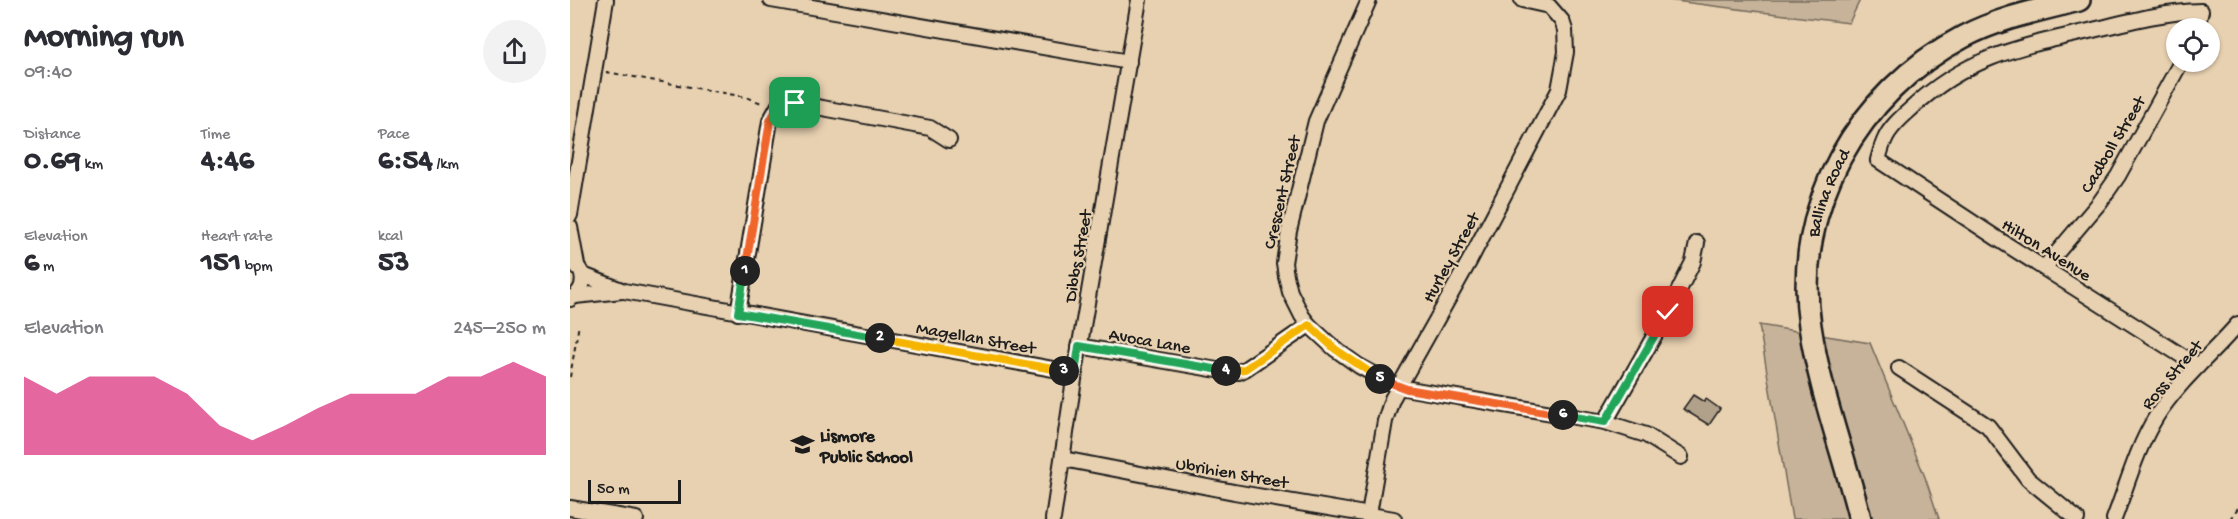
<!DOCTYPE html>
<meta charset="utf-8">
<style>
:root{--surface:#fff;--page:#f2f2f3;--text:#2b2b33;--muted:#7c7c81;--accent:#db2777}
body{margin:0;font-family:"Gochi Hand",sans-serif;background:var(--page);color:var(--text);height:100vh;display:flex;flex-direction:column;font-size:22px;white-space:nowrap}
*{box-sizing:border-box;margin:0}
p{font-size:20px;color:var(--muted)}
.icon{flex:none;width:33px;height:33px;fill:none;stroke:currentColor;stroke-width:2;stroke-linecap:round;stroke-linejoin:round}
.map{position:relative;flex:1;overflow:hidden}
.drawer{display:flex;flex-direction:column;background:var(--surface);width:570px}
.drawer>*{flex:none}
.controls{position:absolute;left:1596px;top:18px;display:grid;gap:12px}
.controls a{display:grid;place-items:center;width:54px;height:54px;border-radius:50%;background:var(--surface);box-shadow:0 2px 4px #0004;font-size:30px}
.scale{position:absolute;left:18px;bottom:15px;width:93px;box-sizing:border-box;padding-left:6px;border:3px solid #1c1c1c;border-top:0;font-size:16px;line-height:21px;white-space:nowrap;color:#1c1c1c;-webkit-text-stroke:4px #e8d1b1;paint-order:stroke}
.pin{position:absolute;display:grid;place-items:center;width:51px;height:51px;color:#fff;margin:-26px;border-radius:12px;box-shadow:0 3px 9px #0006}
.km{position:absolute;width:30px;height:30px;margin:-15px;border-radius:50%;background:#222;color:#fff;font-size:16px;line-height:30px;text-align:center}
.round{display:grid;place-items:center;flex:none;width:63px;height:63px;border-radius:32px;background:var(--page)}
.headline{display:flex;align-items:center;justify-content:space-between;height:102px;padding:0 24px}
h1{font-size:33px;font-weight:700;line-height:45px}
.stats{display:grid;grid-template-columns:repeat(3,1fr);gap:9px;height:102px;padding:6px 24px}
.stats div{display:grid;align-content:center}
.stats b{font-size:30px;font-weight:700}
.stats small{font-size:16px;font-weight:400}
.stats p{font-size:16px}
.chart{height:168px;padding:12px 24px}
.chart p{display:flex;justify-content:space-between}
.chart svg{width:100%;height:108px;margin-top:6px;fill:var(--accent);opacity:.7}
main{display:flex;flex:1;min-height:0}
.map>svg:first-child{display:block}
</style>
<main>
<section class="drawer">
<div class="headline"><div><h1>Morning run</h1><p>09:40</p></div><a class="round"><svg class="icon" aria-label="share" viewBox="0 0 24 24"><path d="M12 15V3M7 8l5-5 5 5M5 13v7h14v-7"/></svg></a></div>
<div class="stats">
<div><p>Distance</p><b>0.69<small> km</small></b></div>
<div><p>Time</p><b>4:46</b></div>
<div><p>Pace</p><b>6:54<small> /km</small></b></div>
</div>
<div class="stats">
<div><p>Elevation</p><b>6<small> m</small></b></div>
<div><p>Heart rate</p><b>151<small> bpm</small></b></div>
<div><p>kcal</p><b>53</b></div>
</div>
<div class="chart"><p><span>Elevation</span>245–250 m</p>
<svg viewBox="0 0 160 44" preserveAspectRatio="none"><path d="M0 44V12L10 19L20 12L30 12L40 12L50 19L60 32L70 38L80 32L90 25L100 19L110 19L120 19L130 12L140 12L150 6L160 12V44z"/></svg>
</div>
</section>
<div class="map">
<svg width="1668" height="519" viewBox="0 0 1668 519">
<rect width="100%" height="100%" fill="#e8d1b1"/>
<filter id="ink" filterUnits="userSpaceOnUse"><feTurbulence type="fractalNoise" baseFrequency=".0167" numOctaves="2"/><feDisplacementMap in="SourceGraphic" scale="12" xChannelSelector="R" yChannelSelector="G"/><feConvolveMatrix kernelMatrix="1 2 1 2 8 2 1 2 1" color-interpolation-filters="sRGB"/></filter>
<g filter="url(#ink)">
<g fill="#c7b399" stroke="#72685a" stroke-width="1.5">
<path d="M1097 0H1290L1279 23Z"/>
<path d="M1189 325 1300 343 1355 477 1369 519H1222Z"/>
</g>
<path fill="#b2a18a" stroke="#1c1c1c" stroke-width="1.5" d="M1123 395 1134 402 1136 399 1150 409 1139 425 1113 409Z"/>
<g fill="none" stroke-linecap="round" stroke-linejoin="round">
<defs>
<g id="minor">
<path d="M201 0 559 62"/>
<path d="M799 0 746 121 719 231 714 263 716 276 720 292 732 316 739 325 765 349 789 366 828 387 1035 422 1076 435 1111 457"/>
<path d="M1627 28 1631 11C1592 12 1557 22 1519 31 1449 47 1396 57 1342 108 1333 116 1320 127 1315 139 1312 145 1310 153 1308 160L1428 239 1628 366"/>
<path d="M0 215 36 0"/>
<path d="M0 227 7 265"/>
<path d="M0 261C17 270 17 290 0 299"/>
<path d="M1474 268 1530 202 1548 176 1611 62"/>
<path d="M13 275 54 291 505 373"/>
<path d="M5 296 52 291"/>
<path d="M168 313 200 121 209 105 231 104 360 128 379 140"/>
<path d="M509 346 653 371 669 372 675 369 739 325"/>
<path d="M1329 368 1418 426 1458 479 1507 519"/>
<path d="M1035 422 1098 312 1123 262 1127 243"/>
<path d="M493 459 664 492 824 519"/>
<path d="M0 508 66 519"/>
<path d="M799 514 815 421 822 399 900 260 989 90 996 52 995 30 992 21 979 6 952 0"/>
<path d="M483 519 505 373 569 0"/>
<path d="M1544 519C1557 485 1567 448 1586 417 1608 382 1641 355 1668 324"/>
</g>
<g id="primary">
<path id="s1" d="M1290 519C1274 455 1250 392 1240 326 1222 207 1288 92 1393 37 1429 18 1470 10 1509 0"/>
</g>
</defs>
<use href="#minor" stroke="#1c1c1c" stroke-width="18"/>
<use href="#primary" stroke="#1c1c1c" stroke-width="26"/>
<g stroke="#1c1c1c" stroke-width="2" stroke-dasharray="4.5 4.5" stroke-linecap="butt">
<path d="M36 72 176 97 194 104"/>
<path d="M0 377 9 324"/>
<path d="M1660 519 1668 508"/>
</g>
<use href="#minor" stroke="#e8d1b1" stroke-width="14"/>
<use href="#primary" stroke="#e8d1b1" stroke-width="21"/>
</g>
</g>
<g fill="none" stroke-linecap="round" stroke-linejoin="round" filter="url(#ink)">
<defs>
<path id="split-1" d="M175 271 200 121 209 105 225 103"/>
<path id="split-2" d="M175 271 168 313 310 338"/>
<path id="split-3" d="M310 338 494 371"/>
<path id="split-4" d="M494 371 505 373 509 346 656 371"/>
<path id="split-5" d="M656 371 675 369 739 325 765 349 810 379"/>
<path id="split-6" d="M810 379 837 389 993 415"/>
<path id="split-7" d="M993 415 1035 422 1098 312"/>
</defs>
<use href="#split-1" stroke="#fff" stroke-width="12"/>
<use href="#split-2" stroke="#fff" stroke-width="12"/>
<use href="#split-3" stroke="#fff" stroke-width="12"/>
<use href="#split-4" stroke="#fff" stroke-width="12"/>
<use href="#split-5" stroke="#fff" stroke-width="12"/>
<use href="#split-6" stroke="#fff" stroke-width="12"/>
<use href="#split-7" stroke="#fff" stroke-width="12"/>
<use href="#split-1" stroke="#f0652b" stroke-width="8"/>
<use href="#split-2" stroke="#22a559" stroke-width="8"/>
<use href="#split-3" stroke="#f5b400" stroke-width="8"/>
<use href="#split-4" stroke="#22a559" stroke-width="8"/>
<use href="#split-5" stroke="#f5b400" stroke-width="8"/>
<use href="#split-6" stroke="#f0652b" stroke-width="8"/>
<use href="#split-7" stroke="#22a559" stroke-width="8"/>
</g>
<defs>
<symbol id="school-bare" viewBox="-9 -9 18 18"><path d="M0-5L7-2L0 1L-7-2ZM-4 1L0 2.5L4 1V4Q0 6-4 4Z" fill="#1c1c1c" stroke="#e8d1b1" stroke-width="2.5" paint-order="stroke"/></symbol>
</defs>
<g fill-rule="evenodd">
<use href="#school-bare" x="216" y="428" width="33" height="33"/>
</g>
<g text-anchor="middle" stroke-width="4.5" stroke-linejoin="round" paint-order="stroke">
<g font-size="18" fill="#1c1c1c" stroke="#e8d1b1">
<text transform="translate(1542 144) rotate(-59)" y="6">Cadboll Street</text>
<text transform="translate(711 192) rotate(-77)" y="6">Crescent Street</text>
<text dy="6" stroke="none"><textPath href="#s1" startOffset="336">Ballina Road</textPath></text>
<text transform="translate(1477 249) rotate(32)" y="6">Hilton Avenue</text>
<text transform="translate(507 256) rotate(-80)" y="6">Dibbs Street</text>
<text transform="translate(880 257) rotate(-61)" y="6">Hurley Street</text>
<text transform="translate(406 337) rotate(10)" y="6">Magellan Street</text>
<text transform="translate(580 340) rotate(10)" y="6">Avoca Lane</text>
<text transform="translate(1601 374) rotate(-50)" y="6">Ross Street</text>
<text transform="translate(662 472) rotate(10)" y="6">Ubrihien Street</text>
</g>
<g font-size="18" font-weight="bold" fill="#1c1c1c" stroke="#e8d1b1" text-anchor="start">
<text x="250" y="441">Lismore<tspan x="250" dy="21">Public School</tspan></text>
</g>
</g>
</svg>
<div class="controls">
<a><svg class="icon" aria-label="locate" viewBox="0 0 24 24"><circle cx="12" cy="12" r="6"/><path d="M12 2v4M12 18v4M2 12h4M18 12h4"/></svg></a>
</div>
<div class="scale">50 m</div>
<div class="pin" style="left:225px;top:103px;background:#1e9e55"><svg class="icon" aria-label="arrive" viewBox="0 0 24 24"><path d="M6 21V4h12l-3 4 3 4H6"/></svg></div>
<div class="pin" style="left:1098px;top:312px;background:#d93025"><svg class="icon" aria-label="check" viewBox="0 0 24 24"><path d="M5 12l5 5 9-10"/></svg></div>
<b class="km" style="left:175px;top:271px">1</b>
<b class="km" style="left:310px;top:338px">2</b>
<b class="km" style="left:494px;top:371px">3</b>
<b class="km" style="left:656px;top:371px">4</b>
<b class="km" style="left:810px;top:379px">5</b>
<b class="km" style="left:993px;top:415px">6</b>
</div>
</main>
